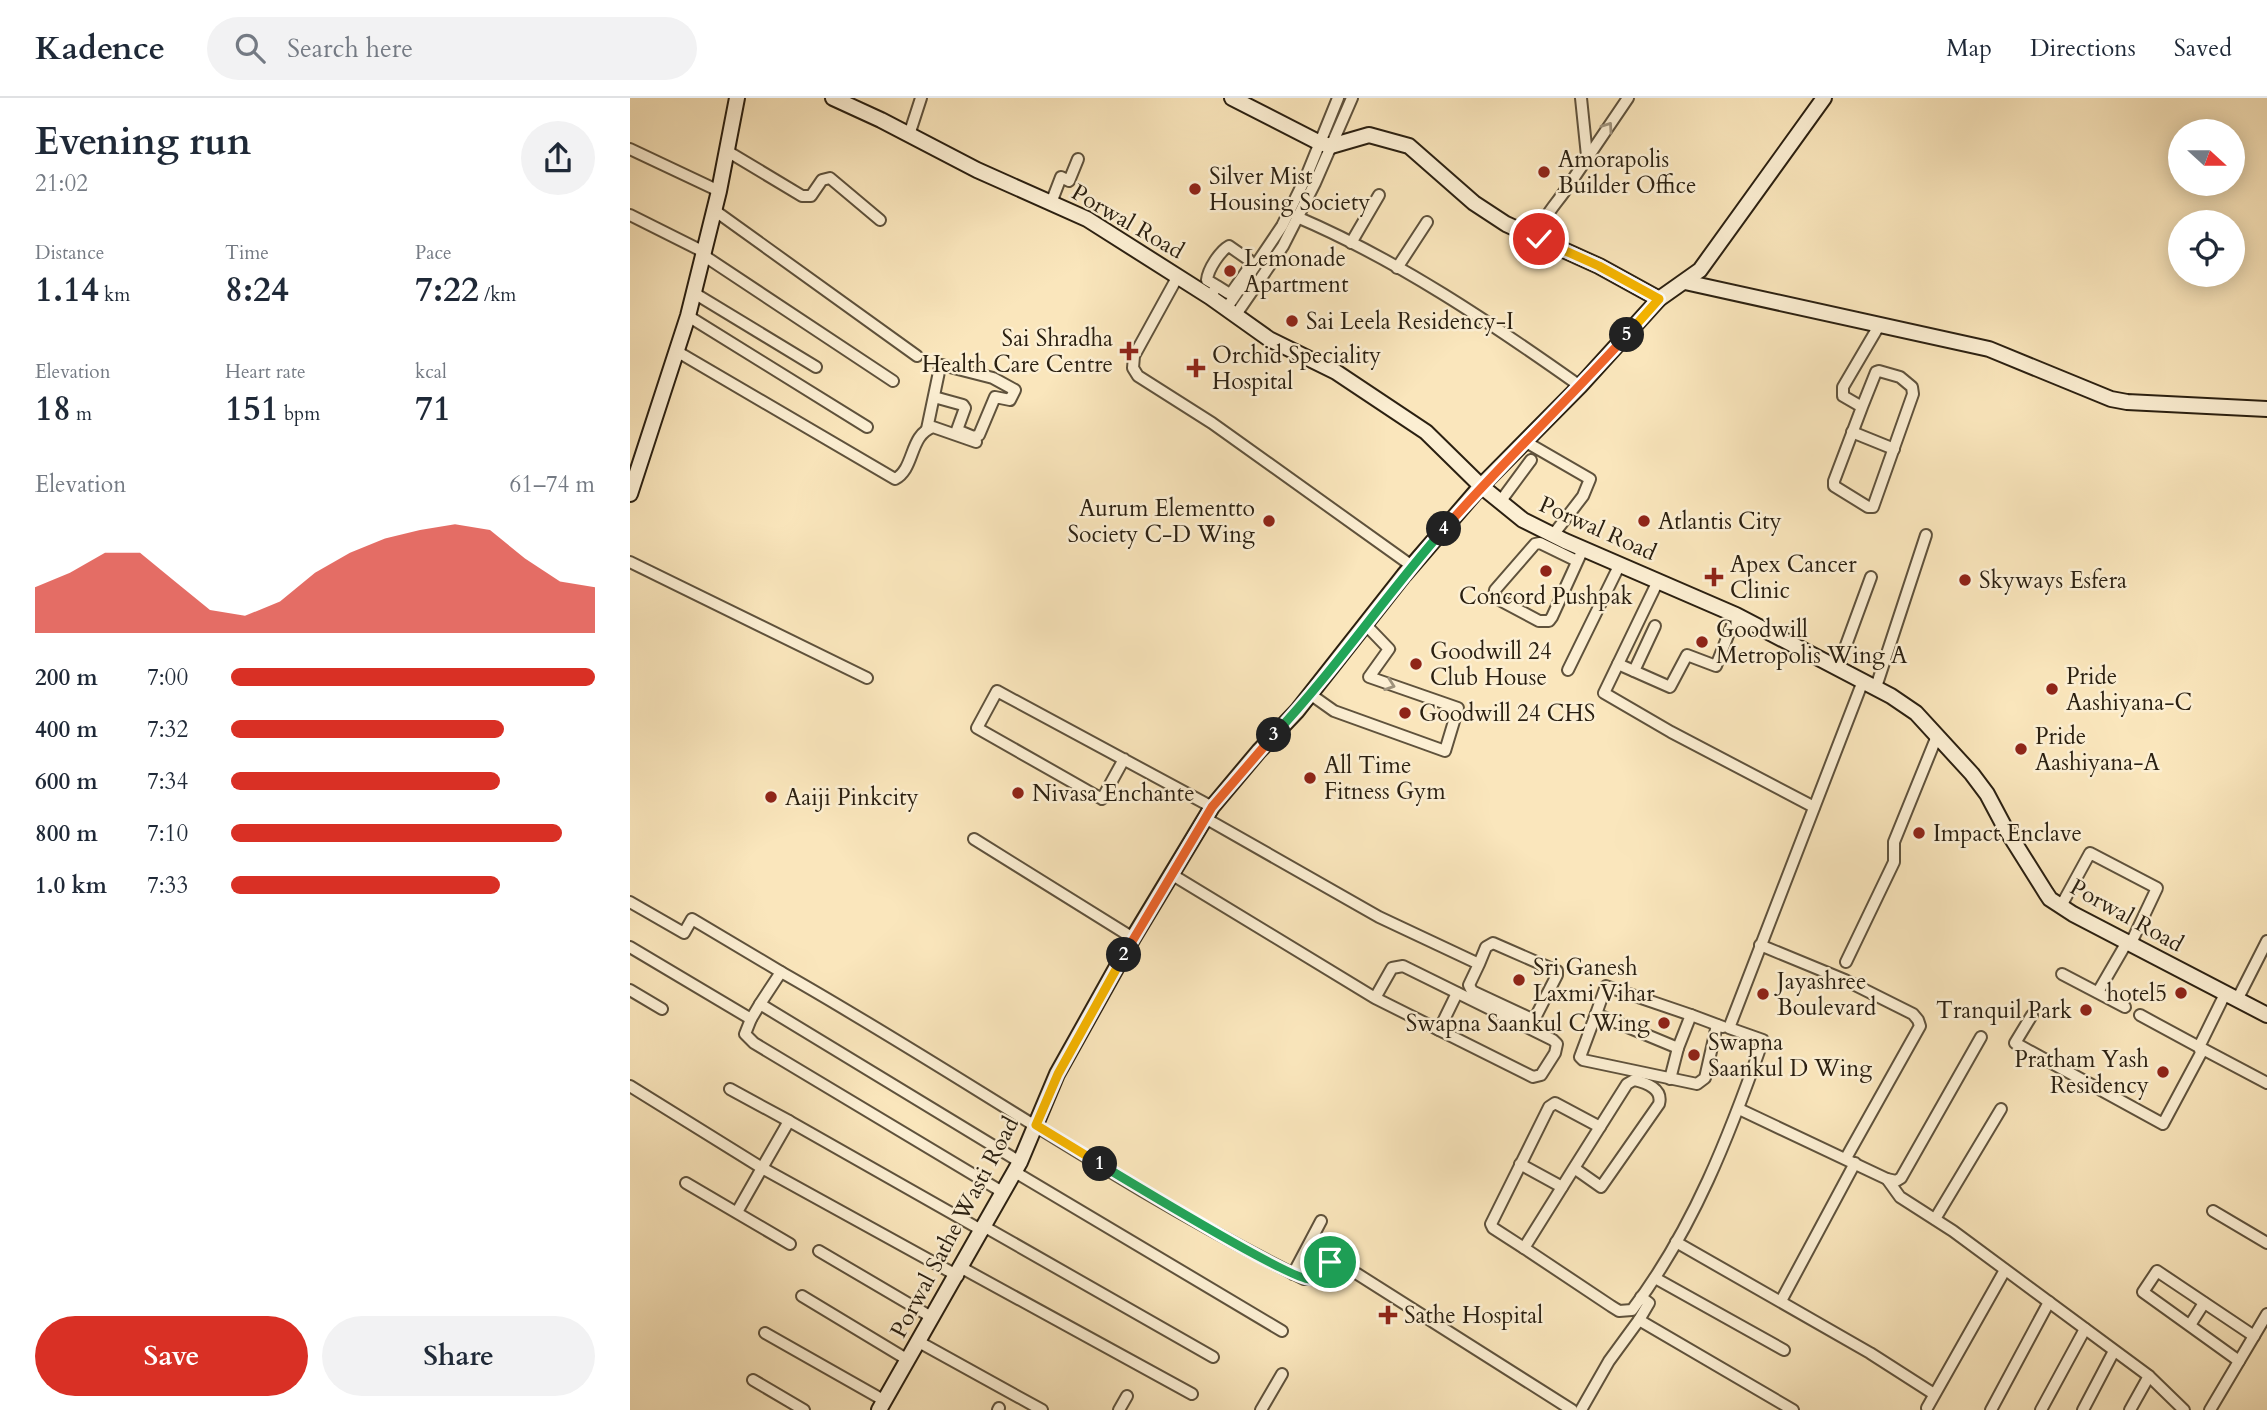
<!DOCTYPE html>
<meta charset="utf-8">
<style>
:root{--surface:#fff;--page:#f2f2f3;--text:#1f2937;--muted:#747a83;--line:#e0e1e3;--accent:#d93025}
body{margin:0;font-family:Cardo,serif;background:var(--page);color:var(--text);height:100vh;display:flex;flex-direction:column;font-size:26px;white-space:nowrap}
*{box-sizing:border-box;margin:0}
p{font-size:23px;color:var(--muted)}
.icon{flex:none;width:38px;height:38px;fill:none;stroke:currentColor;stroke-width:2;stroke-linecap:round;stroke-linejoin:round}
.map{position:relative;flex:1;overflow:hidden}
.panel{display:flex;flex-direction:column;background:var(--surface);width:630px}
.panel>*{flex:none}
.needle{width:46px;rotate:111deg}
.controls{position:absolute;left:1538px;top:21px;display:grid;gap:14px}
.controls a{display:grid;place-items:center;width:77px;height:77px;border-radius:50%;background:var(--surface);box-shadow:0 4px 18px #0003;font-size:35px}
.pin{position:absolute;display:grid;place-items:center;width:60px;height:60px;color:#fff;margin:-30px;border:4px solid #fff;border-radius:50%;box-shadow:0 2px 7px #0007}
.km{position:absolute;width:35px;height:35px;margin:-18px;border-radius:50%;background:#222;color:#fff;font-size:19px;line-height:35px;text-align:center}
.round{display:grid;place-items:center;flex:none;width:74px;height:74px;border-radius:37px;background:var(--page)}
.summary{display:flex;align-items:center;justify-content:space-between;height:119px;padding:0 35px}
h1{font-size:38px;font-weight:600;line-height:52px}
.metrics{display:grid;grid-template-columns:repeat(3,1fr);gap:10px;height:119px;padding:7px 35px}
.metrics div{display:grid;align-content:center}
.metrics b{font-size:35px;font-weight:600}
.metrics small{font-size:19px;font-weight:400}
.metrics p{font-size:19px}
.chart{height:196px;padding:14px 35px}
.chart p{display:flex;justify-content:space-between}
.chart svg{width:100%;height:126px;margin-top:7px;fill:var(--accent);opacity:.7}
.button{display:flex;gap:14px;margin-top:auto;padding:14px 35px}
.button a{flex:1;height:80px;border-radius:42px;background:var(--accent);color:#fff;font-size:28px;font-weight:600;line-height:80px;text-align:center}
.button a+a{background:var(--page);color:var(--text)}
ul{padding:0 35px;list-style:none;font-size:23px}
li{display:grid;grid-template-columns:112px 84px 1fr;align-items:center;height:52px}
li i{height:18px;border-radius:9px;background:var(--accent)}
header{display:flex;align-items:center;gap:42px;box-sizing:border-box;height:98px;padding:0 35px;background:var(--surface);border-bottom:2px solid var(--line)}
header strong{font-size:33px}
nav{display:flex;gap:38px;margin-inline-start:auto;font-size:24px}
.search{width:490px;height:63px;background:var(--page);display:flex;align-items:center;gap:18px;box-sizing:border-box;padding:0 24px;border-radius:38px;color:var(--muted);font-size:26px}
main{display:flex;flex:1;min-height:0}
.map>svg:first-child{display:block}
</style>
<header>
<strong>Kadence</strong>
<div class="search"><svg class="icon" aria-label="search" viewBox="0 0 24 24"><circle cx="10" cy="10" r="6"/><path d="M15 15l6 6"/></svg>Search here</div>
<nav><a>Map</a><a>Directions</a><a>Saved</a></nav>
</header>
<main>
<section class="panel">
<div class="summary"><div><h1>Evening run</h1><p>21:02</p></div><a class="round"><svg class="icon" aria-label="share" viewBox="0 0 24 24"><path d="M12 15V3M7 8l5-5 5 5M5 13v7h14v-7"/></svg></a></div>
<div class="metrics">
<div><p>Distance</p><b>1.14<small> km</small></b></div>
<div><p>Time</p><b>8:24</b></div>
<div><p>Pace</p><b>7:22<small> /km</small></b></div>
</div>
<div class="metrics">
<div><p>Elevation</p><b>18<small> m</small></b></div>
<div><p>Heart rate</p><b>151<small> bpm</small></b></div>
<div><p>kcal</p><b>71</b></div>
</div>
<div class="chart"><p><span>Elevation</span>61–74 m</p>
<svg viewBox="0 0 160 44" preserveAspectRatio="none"><path d="M0 44V28L10 23L20 16L30 16L40 26L50 36L60 38L70 33L80 23L90 16L100 11L110 8L120 6L130 8L140 18L150 26L160 28V44z"/></svg>
</div>
<ul>
<li><b>200 m</b>7:00<i style="width:100%"></i></li>
<li><b>400 m</b>7:32<i style="width:75%"></i></li>
<li><b>600 m</b>7:34<i style="width:74%"></i></li>
<li><b>800 m</b>7:10<i style="width:91%"></i></li>
<li><b>1.0 km</b>7:33<i style="width:74%"></i></li>
</ul>
<div class="button"><a>Save</a><a>Share</a></div>
</section>
<div class="map">
<svg width="1637" height="1312" viewBox="0 0 1637 1312">
<rect width="100%" height="100%" fill="#fae6bc"/>
<filter id="stains"><feTurbulence type="fractalNoise" baseFrequency=".00286" numOctaves="4"/><feColorMatrix values="0 0 0 0 .2 0 0 0 0 .09 0 0 0 0 .02 0 0 0 .5 -.17"/></filter>
<radialGradient id="worn" r=".72"><stop offset=".6" stop-color="#630" stop-opacity="0"/><stop offset="1" stop-color="#630" stop-opacity=".3"/></radialGradient>
<g fill="none" stroke-linecap="round" stroke-linejoin="round">
<defs>
<g id="street">
<path d="M951 0 957 58"/>
<path d="M279 37 291 0"/>
<path d="M0 51 89 93"/>
<path d="M97 53 172 98H181L192 82 200 80 250 122"/>
<path d="M421 105 431 79 439 83 448 61"/>
<path d="M84 112 287 258"/>
<path d="M0 117 74 154"/>
<path d="M667 119C768 162 861 225 950 288"/>
<path d="M909 141C911 119 925 108 937 90 957 60 978 30 998 0"/>
<path d="M721 145 749 97"/>
<path d="M73 157 263 283"/>
<path d="M767 170 797 124"/>
<path d="M548 178 504 258 503 270 508 278 582 325 782 468"/>
<path d="M64 195 186 269"/>
<path d="M580 199 587 188 577 182C578 171 590 153 599 148L619 162 621 167 602 194 598 195 587 188"/>
<path d="M596 211 652 128 676 79 708 0"/>
<path d="M58 218 237 329"/>
<path d="M605 218 653 148 685 85 722 0"/>
<path d="M48 254 265 381C285 371 279 337 303 329L346 344"/>
<path d="M1232 309 1246 274 1249 273 1270 279 1282 289 1283 296 1243 409H1238L1204 388V383L1232 309 1213 298V289L1250 226"/>
<path d="M297 331 310 269 312 267 363 280 385 292 380 302 365 299 349 337 344 339 327 332 335 310 333 307 304 299"/>
<path d="M1222 334 1264 351"/>
<path d="M896 344 960 381 953 398 923 437"/>
<path d="M870 404 901 362"/>
<path d="M947 463 910 445 905 446 865 492 864 499 909 523H919L922 519 953 451"/>
<path d="M0 464 237 580"/>
<path d="M1028 483 974 595 1041 634 1184 709"/>
<path d="M988 566 1040 589 1057 557 1086 568 1106 517"/>
<path d="M1208 569 1241 479"/>
<path d="M938 572 990 466"/>
<path d="M1004 573 1025 528"/>
<path d="M1246 589 1296 437"/>
<path d="M680 596 704 613 815 653 828 610 739 579 759 551 735 526"/>
<path d="M494 661 472 701 347 630 367 593 582 709"/>
<path d="M575 720 749 819 849 866 856 849 863 845 927 873V877L904 922 842 893 839 887 849 866"/>
<path d="M344 741 503 840"/>
<path d="M541 776 745 900 762 870 773 868 923 942 927 946 925 955 911 977 903 979 745 900"/>
<path d="M0 804 54 835 62 821 151 874"/>
<path d="M1431 808 1460 755 1527 790 1501 845"/>
<path d="M1130 847 1215 882 1283 916 1288 922 1290 928 1216 1060"/>
<path d="M0 849 121 921 130 906 390 1064"/>
<path d="M1216 864 1264 764V744L1307 638"/>
<path d="M1432 876 1495 909"/>
<path d="M0 892 32 911"/>
<path d="M1468 894 1497 844"/>
<path d="M1595 896 1569 949 1637 985"/>
<path d="M1607 902 1637 843"/>
<path d="M130 906 151 874C326 973 492 1091 674 1181 686 1182 692 1172 700 1164L710 1165 942 1312"/>
<path d="M966 916 976 888 1061 917"/>
<path d="M1402 917 1385 945 1533 1026 1571 955 1569 949 1510 917"/>
<path d="M121 921 115 936 124 945 374 1095"/>
<path d="M809 932 827 895"/>
<path d="M1048 950 966 916 950 959 953 962 1067 986 1075 980 1087 927"/>
<path d="M1040 981 1048 950 1061 917 1093 929"/>
<path d="M0 988 132 1070 159 1023 353 1133"/>
<path d="M100 991 159 1023"/>
<path d="M1109 1011 1257 1081 1270 1099 1323 1133 1519 1278 1554 1312"/>
<path d="M890 1066 932 1089"/>
<path d="M944 1070 997 986 1004 982C1017 985 1033 991 1029 1006L971 1089 944 1070 894 1150 981 1208 989 1213 1002 1212C1063 1132 1100 1036 1133 942L1099 930 1233 583"/>
<path d="M385 1074 652 1233"/>
<path d="M1257 1081 1266 1083 1271 1080 1351 939"/>
<path d="M56 1085 160 1146"/>
<path d="M1583 1113 1637 1145"/>
<path d="M107 1114 132 1070 328 1178"/>
<path d="M1305 1121 1371 1011"/>
<path d="M355 1129 583 1259"/>
<path d="M1046 1144 1240 1255 1304 1296"/>
<path d="M894 1150 863 1130 861 1126 919 1009 925 1005 970 1029"/>
<path d="M189 1153 303 1220"/>
<path d="M332 1170 562 1296"/>
<path d="M663 1176 691 1123"/>
<path d="M1025 1180 1154 1252"/>
<path d="M172 1198 278 1262"/>
<path d="M1151 1203 1225 1065"/>
<path d="M1009 1222 1019 1205 1011 1199"/>
<path d="M1560 1227 1574 1205"/>
<path d="M135 1235 255 1303"/>
<path d="M289 1244 412 1312"/>
<path d="M1609 1263 1513 1194 1527 1173 1624 1238"/>
<path d="M123 1282 174 1312"/>
<path d="M1297 1310 1375 1172"/>
<path d="M368 1312 369 1310"/>
<path d="M489 1312 497 1298"/>
<path d="M631 1312 652 1276"/>
<path d="M951 1312 979 1263 1009 1222 1163 1312"/>
<path d="M1361 1312 1419 1204"/>
<path d="M1411 1312 1455 1231"/>
<path d="M1453 1312 1484 1253"/>
<path d="M1500 1312 1519 1278"/>
<path d="M1580 1312 1637 1216"/>
</g>
<g id="secondary">
<path d="M203 0 251 22 347 72 457 121 580 199 639 241 706 274 796 334 851 388 893 422 935 443 1106 517 1261 598 1286 615 1342 676 1357 696 1374 728 1416 795 1420 801 1443 816 1637 917"/>
<path d="M602 0 690 45 701 48 739 37 779 48 844 105 876 126 969 168 1029 201"/>
<path d="M1055 184 1359 251 1481 301 1497 304 1637 311"/>
<path d="M0 396 58 218 89 93 107 0"/>
<path d="M249 1312 390 1064 427 976 503 840 582 709 629 653 667 613 774 477 851 388 950 288 1029 201 1070 172 1194 0"/>
</g>
</defs>
<use href="#street" stroke="#5f523c" stroke-width="14"/>
<use href="#secondary" stroke="#2b2011" stroke-width="18"/>
<use href="#street" stroke="#fcefd3" stroke-width="10"/>
<use href="#secondary" stroke="#fcefd3" stroke-width="14"/>
</g>
<defs><path id="oneway-chevron" d="M-2-3.5L2.5 0L-2 3.5" fill="none" stroke-width="1.6" stroke-linecap="round" stroke-linejoin="round" transform="scale(1.75)"/></defs>
<g stroke="#9e927c">
<use href="#oneway-chevron" transform="translate(978 29) rotate(-55)"/>
<use href="#oneway-chevron" transform="translate(760 587) rotate(19)"/>
</g>
<g fill="none" stroke-linecap="round" stroke-linejoin="round">
<defs>
<path id="split-1" d="M470 1066C495 1081 664 1184 680 1181 688 1180 695 1169 700 1164"/>
<path id="split-2" d="M470 1066 406 1027 428 976 494 857"/>
<path id="split-3" d="M494 857 582 709 644 637"/>
<path id="split-4" d="M644 637C705 572 755 498 814 431"/>
<path id="split-5" d="M814 431C873 364 937 303 997 237"/>
<path id="split-6" d="M909 141 969 168 1029 201 997 237"/>
</defs>
<use href="#split-1" stroke="#fff" stroke-width="14"/>
<use href="#split-2" stroke="#fff" stroke-width="14"/>
<use href="#split-3" stroke="#fff" stroke-width="14"/>
<use href="#split-4" stroke="#fff" stroke-width="14"/>
<use href="#split-5" stroke="#fff" stroke-width="14"/>
<use href="#split-6" stroke="#fff" stroke-width="14"/>
<use href="#split-1" stroke="#22a559" stroke-width="9"/>
<use href="#split-2" stroke="#f5b400" stroke-width="9"/>
<use href="#split-3" stroke="#f0652b" stroke-width="9"/>
<use href="#split-4" stroke="#22a559" stroke-width="9"/>
<use href="#split-5" stroke="#f0652b" stroke-width="9"/>
<use href="#split-6" stroke="#f5b400" stroke-width="9"/>
</g>
<g fill="#8f2418" stroke="#fcefd3" stroke-width="2.5">
<circle cx="914" cy="74" r="7"/>
<circle cx="565" cy="91" r="7"/>
<circle cx="600" cy="173" r="7"/>
<circle cx="662" cy="223" r="7"/>
<path d="M495.5 242.5h7v7h7v7h-7v7h-7v-7h-7v-7h7z"/>
<path d="M562.5 259.5h7v7h7v7h-7v7h-7v-7h-7v-7h7z"/>
<circle cx="639" cy="423" r="7"/>
<circle cx="1014" cy="423" r="7"/>
<circle cx="916" cy="473" r="7"/>
<path d="M1080.5 468.5h7v7h7v7h-7v7h-7v-7h-7v-7h7z"/>
<circle cx="1335" cy="482" r="7"/>
<circle cx="1072" cy="544" r="7"/>
<circle cx="786" cy="566" r="7"/>
<circle cx="1422" cy="591" r="7"/>
<circle cx="775" cy="615" r="7"/>
<circle cx="1391" cy="651" r="7"/>
<circle cx="680" cy="680" r="7"/>
<circle cx="388" cy="695" r="7"/>
<circle cx="141" cy="699" r="7"/>
<circle cx="1289" cy="735" r="7"/>
<circle cx="889" cy="882" r="7"/>
<circle cx="1551" cy="895" r="7"/>
<circle cx="1133" cy="896" r="7"/>
<circle cx="1456" cy="912" r="7"/>
<circle cx="1034" cy="925" r="7"/>
<circle cx="1064" cy="957" r="7"/>
<circle cx="1533" cy="974" r="7"/>
<path d="M754.5 1206.5h7v7h7v7h-7v7h-7v-7h-7v-7h7z"/>
</g>
<g text-anchor="middle" stroke-width="5" stroke-linejoin="round" paint-order="stroke">
<g font-size="23" fill="#2b2011" stroke="#fcefd3" text-anchor="start">
<text x="928" y="69">Amorapolis<tspan x="928" dy="26">Builder Office</tspan></text>
<text x="579" y="86">Silver Mist<tspan x="579" dy="26">Housing Society</tspan></text>
<text x="614" y="168">Lemonade<tspan x="614" dy="26">Apartment</tspan></text>
<text x="676" y="231">Sai Leela Residency-I</text>
<text x="483" y="248" text-anchor="end">Sai Shradha<tspan x="483" dy="26">Health Care Centre</tspan></text>
<text x="582" y="265">Orchid Speciality<tspan x="582" dy="26">Hospital</tspan></text>
<text x="625" y="418" text-anchor="end">Aurum Elementto<tspan x="625" dy="26">Society C-D Wing</tspan></text>
<text x="1028" y="431">Atlantis City</text>
<text x="1100" y="474">Apex Cancer<tspan x="1100" dy="26">Clinic</tspan></text>
<text x="1349" y="490">Skyways Esfera</text>
<text x="916" y="506" text-anchor="middle">Concord Pushpak</text>
<text x="1086" y="539">Goodwill<tspan x="1086" dy="26">Metropolis Wing A</tspan></text>
<text x="800" y="561">Goodwill 24<tspan x="800" dy="26">Club House</tspan></text>
<text x="1436" y="586">Pride<tspan x="1436" dy="26">Aashiyana-C</tspan></text>
<text x="789" y="623">Goodwill 24 CHS</text>
<text x="1405" y="646">Pride<tspan x="1405" dy="26">Aashiyana-A</tspan></text>
<text x="694" y="675">All Time<tspan x="694" dy="26">Fitness Gym</tspan></text>
<text x="402" y="703">Nivasa Enchante</text>
<text x="155" y="707">Aaiji Pinkcity</text>
<text x="1303" y="743">Impact Enclave</text>
<text x="903" y="877">Sri Ganesh<tspan x="903" dy="26">Laxmi Vihar</tspan></text>
<text x="1147" y="891">Jayashree<tspan x="1147" dy="26">Boulevard</tspan></text>
<text x="1537" y="903" text-anchor="end">hotel5</text>
<text x="1442" y="920" text-anchor="end">Tranquil Park</text>
<text x="1020" y="933" text-anchor="end">Swapna Saankul C Wing</text>
<text x="1078" y="952">Swapna<tspan x="1078" dy="26">Saankul D Wing</tspan></text>
<text x="1519" y="969" text-anchor="end">Pratham Yash<tspan x="1519" dy="26">Residency</tspan></text>
<text x="774" y="1225">Sathe Hospital</text>
</g>
<g font-size="23" fill="#2b2011" stroke="#fcefd3">
<text transform="translate(498 123) rotate(30)" y="8">Porwal Road</text>
<text transform="translate(968 430) rotate(24)" y="8">Porwal Road</text>
<text transform="translate(1497 817) rotate(29)" y="8">Porwal Road</text>
<text transform="translate(324 1129) rotate(-62)" y="8">Porwal Sathe Wasti Road</text>
</g>
</g>
<rect width="100%" height="100%" filter="url(#stains)"/>
<rect width="100%" height="100%" fill="url(#worn)"/>
</svg>
<div class="controls">
<a><svg class="needle" viewBox="-14 -14 28 28"><path d="M0-13l5 13h-10z" fill="#e53935"/><path d="M0 13l5-13h-10z" fill="#747a83"/></svg></a>
<a><svg class="icon" aria-label="locate" viewBox="0 0 24 24"><circle cx="12" cy="12" r="6"/><path d="M12 2v4M12 18v4M2 12h4M18 12h4"/></svg></a>
</div>
<div class="pin" style="left:700px;top:1164px;background:#1e9e55"><svg class="icon" aria-label="arrive" viewBox="0 0 24 24"><path d="M6 21V4h12l-3 4 3 4H6"/></svg></div>
<div class="pin" style="left:909px;top:141px;background:#d93025"><svg class="icon" aria-label="check" viewBox="0 0 24 24"><path d="M5 12l5 5 9-10"/></svg></div>
<b class="km" style="left:470px;top:1066px">1</b>
<b class="km" style="left:494px;top:857px">2</b>
<b class="km" style="left:644px;top:637px">3</b>
<b class="km" style="left:814px;top:431px">4</b>
<b class="km" style="left:997px;top:237px">5</b>
</div>
</main>
